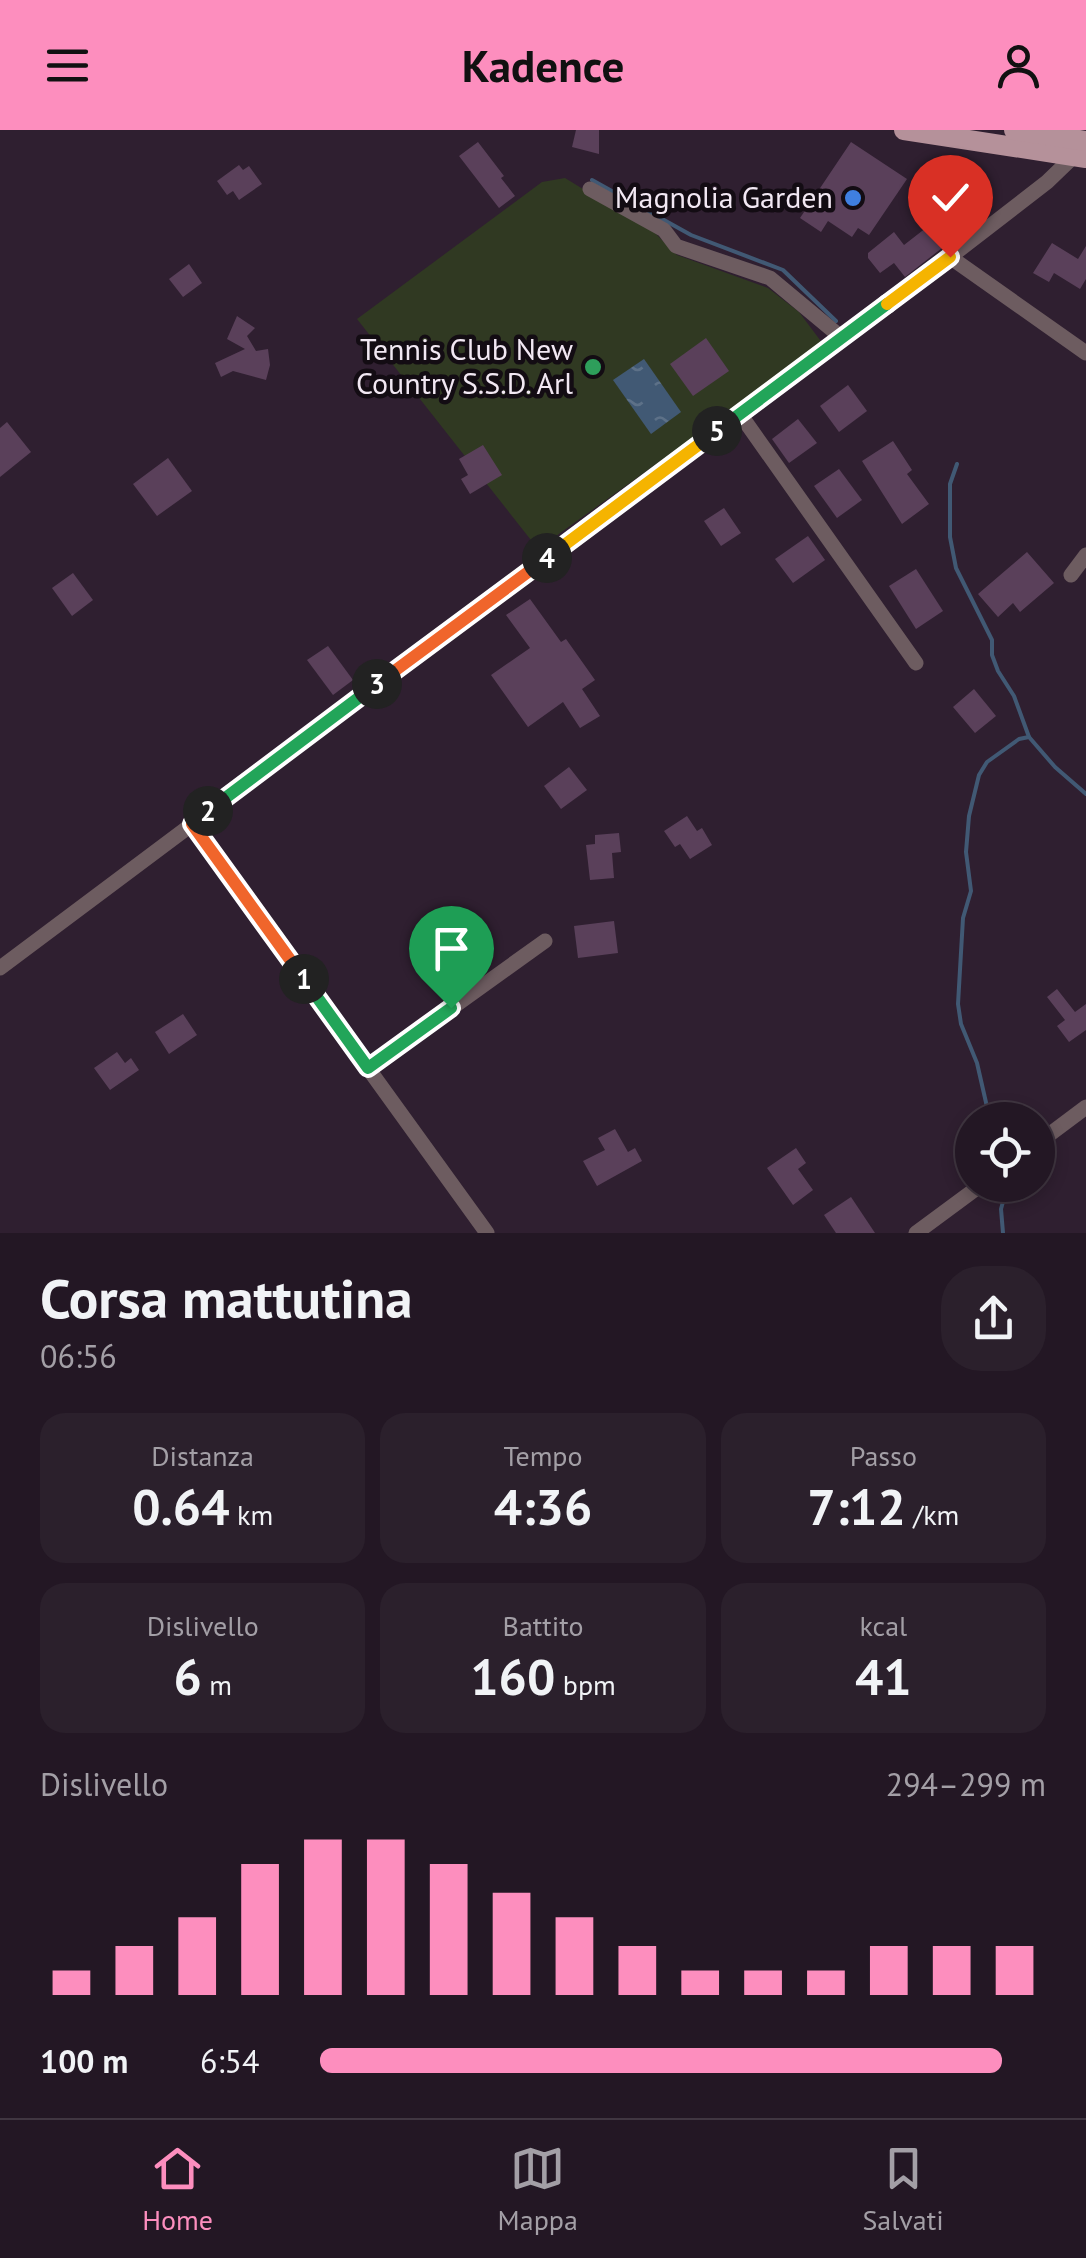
<!DOCTYPE html>
<html lang="it">
<meta charset="utf-8">
<style>
:root{--surface:#231724;--page:#2b202c;--text:#f1f3f6;--muted:#a39fa6;--line:#403641;--accent:#fd8ebe}
body{margin:0;font-family:"PT Sans",sans-serif;background:var(--page);color:var(--text);height:100vh;display:flex;flex-direction:column;font-size:38px;white-space:nowrap}
*{box-sizing:border-box;margin:0}
p{font-size:32px;color:var(--muted)}
.icon{flex:none;width:55px;height:55px;fill:none;stroke:currentColor;stroke-width:2;stroke-linecap:round;stroke-linejoin:round}
.map{position:relative;height:1103px;overflow:hidden}
.sheet{display:flex;flex-direction:column;background:var(--surface);flex:1}
.sheet>*{flex:none}
.tools{position:absolute;left:955px;top:972px;display:grid;gap:20px}
.tools a{display:grid;place-items:center;width:100px;height:100px;border-radius:50%;background:var(--surface);box-shadow:0 5px 15px #0003,0 0 0 2px var(--line);font-size:50px}
.pin{position:absolute;display:grid;place-items:center;width:85px;height:85px;color:#fff;margin:-102px -42px;border-radius:50% 50% 50% 0;rotate:-45deg;box-shadow:0 0 10px #0007}
.pin .icon{rotate:45deg}
.km{position:absolute;width:50px;height:50px;margin:-25px;border-radius:50%;background:#222;color:#fff;font-size:28px;line-height:50px;text-align:center}
.round{display:grid;place-items:center;flex:none;width:105px;height:105px;border-radius:40px;background:var(--page)}
.overview{display:flex;align-items:center;justify-content:space-between;height:170px;padding:0 40px}
h1{font-size:55px;font-weight:700;line-height:75px}
.stats{display:grid;grid-template-columns:repeat(3,1fr);gap:15px;height:170px;padding:10px 40px}
.stats div{display:grid;align-content:center;border-radius:25px;background:var(--page);text-align:center}
.stats b{font-size:50px;font-weight:700}
.stats small{font-size:28px;font-weight:400}
.stats p{font-size:28px}
.chart{height:280px;padding:20px 40px}
.chart p{display:flex;justify-content:space-between}
.chart svg{width:100%;height:180px;margin-top:10px;stroke:var(--accent);stroke-width:6}
ul{padding:0 40px;list-style:none;font-size:32px}
li{display:grid;grid-template-columns:160px 120px 1fr;align-items:center;height:75px}
li i{height:25px;border-radius:12px;background:var(--accent)}
header{display:flex;justify-content:space-between;align-items:center;height:130px;padding:0 40px;background:var(--accent);color:#111;font-size:45px;font-weight:700}
.tab-bar{display:flex;justify-content:space-around;align-items:center;height:140px;border-top:2px solid var(--line);background:var(--surface);font-size:28px;color:var(--muted)}
.tab-bar a{display:grid;justify-items:center;gap:5px}
.tab-bar .current{color:var(--accent)}
.map>svg:first-child{display:block}
</style>
<header><svg class="icon" aria-label="menu" viewBox="0 0 24 24"><path d="M4 6h16M4 12h16M4 18h16"/></svg>Kadence<svg class="icon" aria-label="person" viewBox="0 0 24 24"><circle cx="12" cy="8" r="4"/><path d="M4 21q1-7 8-7t8 7"/></svg></header>
<div class="map">
<svg width="1086" height="1103" viewBox="0 0 1086 1103">
<defs>
<pattern id="water-ripples" width="26" height="14" patternUnits="userSpaceOnUse" patternTransform="scale(2.5)"><rect width="26" height="14" fill="#415974"/><path d="M2 4q2-2 4 0t4 0M15 11q2-2 4 0t4 0" fill="none" stroke="#5d7188"/></pattern>
</defs>
<rect width="100%" height="100%" fill="#2f1f30"/>
<path fill="#303922" d="M565 48 655 103 677 125 768 158 799 182 823 214 538 419 357 189 542 52Z"/>
<path fill="url(#water-ripples)" d="M644 229 681 282 651 304 613 250Z"/>
<g fill="none" stroke-linecap="round" stroke-linejoin="round">
<g stroke="#415974" stroke-width="4">
<path d="M592 50 691 105 783 140 836 191"/>
<path d="M957 334 950 354V407L956 438 992 510V525L998 541 1014 566 1029 607 1055 637 1086 664"/>
<path d="M990 990 977 933 961 894 958 874 963 788 971 761 966 722 969 686 979 645 987 632 1019 609 1029 607"/>
<path d="M1003 1103 1001 1079 1006 1061 1005 1055"/>
</g>
</g>
<g fill="#5a405a">
<path d="M576 0H599V24L572 17Z"/>
<path d="M478 12 504 46 501 48 515 66 499 78 459 26Z"/>
<path d="M851 12 907 49 869 105 858 98 852 107 828 91 821 102 800 88Z"/>
<path d="M239 35 243 40 249 36 262 54 239 70 233 61 227 65 217 51Z"/>
<path d="M940 87 952 103 938 114 942 118 905 147 894 133 880 143 868 128V123L894 102 904 115Z"/>
<path d="M1052 113 1078 129 1086 116V149L1080 159 1054 143 1049 152 1033 143Z"/>
<path d="M189 134 202 153 183 167 169 149Z"/>
<path d="M237 186 255 198 247 206 256 221 268 219 270 235 266 250 233 241 221 247 215 233 245 219 227 209Z"/>
<path d="M706 208 729 241 693 266 670 234Z"/>
<path d="M848 255 867 281 839 302 820 276Z"/>
<path d="M798 289 817 313 789 333 772 309Z"/>
<path d="M7 292 31 322 0 347V298Z"/>
<path d="M893 311 912 340 907 344 929 374 902 394 862 331Z"/>
<path d="M483 315 502 345 470 364 461 349 468 345 459 329Z"/>
<path d="M168 328 192 361 157 386 133 354Z"/>
<path d="M839 339 862 370 837 388 814 356Z"/>
<path d="M724 378 741 403 721 416 704 391Z"/>
<path d="M808 406 825 430 793 453 775 429Z"/>
<path d="M1027 422 1054 453 1020 482 1013 473 998 487 978 464Z"/>
<path d="M916 439 943 481 916 499 889 456Z"/>
<path d="M73 443 93 470 72 486 52 458Z"/>
<path d="M530 469 561 512 566 509 595 550 582 559 600 586 580 598 563 572 528 597 491 545 530 518 506 485Z"/>
<path d="M328 516 353 550 333 565 307 530Z"/>
<path d="M974 559 996 586 975 603 953 577Z"/>
<path d="M569 637 587 660 561 679 544 656Z"/>
<path d="M687 686 697 701 702 698 712 715 690 729 680 714 675 717 664 701Z"/>
<path d="M619 703 621 722 612 723 614 748 590 750 586 715 595 714V705Z"/>
<path d="M614 791 618 823 578 828 574 796Z"/>
<path d="M1057 859 1075 882 1086 874V900L1069 912 1057 896 1065 890 1047 867Z"/>
<path d="M183 884 197 905 169 924 155 902Z"/>
<path d="M117 922 125 933 131 928 139 940 110 960 94 938Z"/>
<path d="M615 999 628 1022 635 1018 642 1031 597 1056 583 1031 605 1020 598 1008Z"/>
<path d="M796 1018 806 1033 798 1039 813 1060 793 1075 767 1038Z"/>
<path d="M851 1067 875 1103H836L824 1085Z"/>
</g>
<g fill="none" stroke-linecap="round" stroke-linejoin="round">
<g stroke="#6d5c60" stroke-width="15">
<path d="M590 59 664 100 676 116 770 148 842 208"/>
<path d="M950 127 1086 223"/>
<path d="M740 284 916 533"/>
<path d="M1071 445 1086 425"/>
<path d="M191 693 487 1103"/>
<path d="M0 838 950 127 1047 52 1074 26 1075 22"/>
<path d="M368 938 545 811"/>
<path d="M1038 1013 1086 977"/>
<path d="M916 1103 981 1055"/>
</g>
<g stroke="#b5919a" stroke-width="20">
<path d="M904 0 1086 28"/>
<path d="M1014 0 1086 11"/>
</g>
</g>
<g fill="none" stroke-linecap="round" stroke-linejoin="round">
<defs>
<path id="split-1" d="M304 849 368 938 451 878"/>
<path id="split-2" d="M208 681 192 694 304 849"/>
<path id="split-3" d="M208 681 377 554"/>
<path id="split-4" d="M377 554 547 428"/>
<path id="split-5" d="M547 428 717 301"/>
<path id="split-6" d="M717 301 887 174"/>
<path id="split-7" d="M887 174 950 127"/>
</defs>
<use href="#split-1" stroke="#fff" stroke-width="20"/>
<use href="#split-2" stroke="#fff" stroke-width="20"/>
<use href="#split-3" stroke="#fff" stroke-width="20"/>
<use href="#split-4" stroke="#fff" stroke-width="20"/>
<use href="#split-5" stroke="#fff" stroke-width="20"/>
<use href="#split-6" stroke="#fff" stroke-width="20"/>
<use href="#split-7" stroke="#fff" stroke-width="20"/>
<use href="#split-1" stroke="#22a559" stroke-width="12"/>
<use href="#split-2" stroke="#f0652b" stroke-width="12"/>
<use href="#split-3" stroke="#22a559" stroke-width="12"/>
<use href="#split-4" stroke="#f0652b" stroke-width="12"/>
<use href="#split-5" stroke="#f5b400" stroke-width="12"/>
<use href="#split-6" stroke="#22a559" stroke-width="12"/>
<use href="#split-7" stroke="#f5b400" stroke-width="12"/>
</g>
<circle fill="#3f7fe0" stroke="#130c13" stroke-width="4" cx="853" cy="68" r="10"/>
<circle fill="#2e9e5b" stroke="#130c13" stroke-width="4" cx="593" cy="237" r="10"/>
<g text-anchor="middle" stroke-width="9" stroke-linejoin="round" paint-order="stroke">
<g font-size="30" fill="#f2e8f3" stroke="#130c13" text-anchor="end">
<text x="833" y="78">Magnolia Garden</text>
<text x="573" y="230">Tennis Club New<tspan x="573" dy="34">Country S.S.D. Arl</tspan></text>
</g>
</g>
</svg>
<div class="tools">
<a><svg class="icon" aria-label="locate" viewBox="0 0 24 24"><circle cx="12" cy="12" r="6"/><path d="M12 2v4M12 18v4M2 12h4M18 12h4"/></svg></a>
</div>
<div class="pin" style="left:451px;top:878px;background:#1e9e55"><svg class="icon" aria-label="arrive" viewBox="0 0 24 24"><path d="M6 21V4h12l-3 4 3 4H6"/></svg></div>
<div class="pin" style="left:950px;top:127px;background:#d93025"><svg class="icon" aria-label="check" viewBox="0 0 24 24"><path d="M5 12l5 5 9-10"/></svg></div>
<b class="km" style="left:304px;top:849px">1</b>
<b class="km" style="left:208px;top:681px">2</b>
<b class="km" style="left:377px;top:554px">3</b>
<b class="km" style="left:547px;top:428px">4</b>
<b class="km" style="left:717px;top:301px">5</b>
</div>
<section class="sheet">
<div class="overview"><div><h1>Corsa mattutina</h1><p>06:56</p></div><a class="round"><svg class="icon" aria-label="share" viewBox="0 0 24 24"><path d="M12 15V3M7 8l5-5 5 5M5 13v7h14v-7"/></svg></a></div>
<div class="stats">
<div><p>Distanza</p><b>0.64<small> km</small></b></div>
<div><p>Tempo</p><b>4:36</b></div>
<div><p>Passo</p><b>7:12<small> /km</small></b></div>
</div>
<div class="stats">
<div><p>Dislivello</p><b>6<small> m</small></b></div>
<div><p>Battito</p><b>160<small> bpm</small></b></div>
<div><p>kcal</p><b>41</b></div>
</div>
<div class="chart"><p><span>Dislivello</span>294–299 m</p>
<svg viewBox="0 0 160 44" preserveAspectRatio="none"><path d="M5 44V38M15 44V32M25 44V25M35 44V12M45 44V6M55 44V6M65 44V12M75 44V19M85 44V25M95 44V32M105 44V38M115 44V38M125 44V38M135 44V32M145 44V32M155 44V32"/></svg>
</div>
<ul>
<li><b>100 m</b>6:54<i style="width:94%"></i></li>
</ul>
</section>
<nav class="tab-bar">
<a class="current"><svg class="icon" aria-label="home" viewBox="0 0 24 24"><path d="M3 11l9-7 9 7M6 9v11h12V9"/></svg>Home</a>
<a><svg class="icon" aria-label="map" viewBox="0 0 24 24"><path d="M3 6l6-2 6 2 6-2v14l-6 2-6-2-6 2zM9 4v14M15 6v14"/></svg>Mappa</a>
<a><svg class="icon" aria-label="saved" viewBox="0 0 24 24"><path d="M7 4h10v16l-5-4-5 4z"/></svg>Salvati</a>
</nav>
